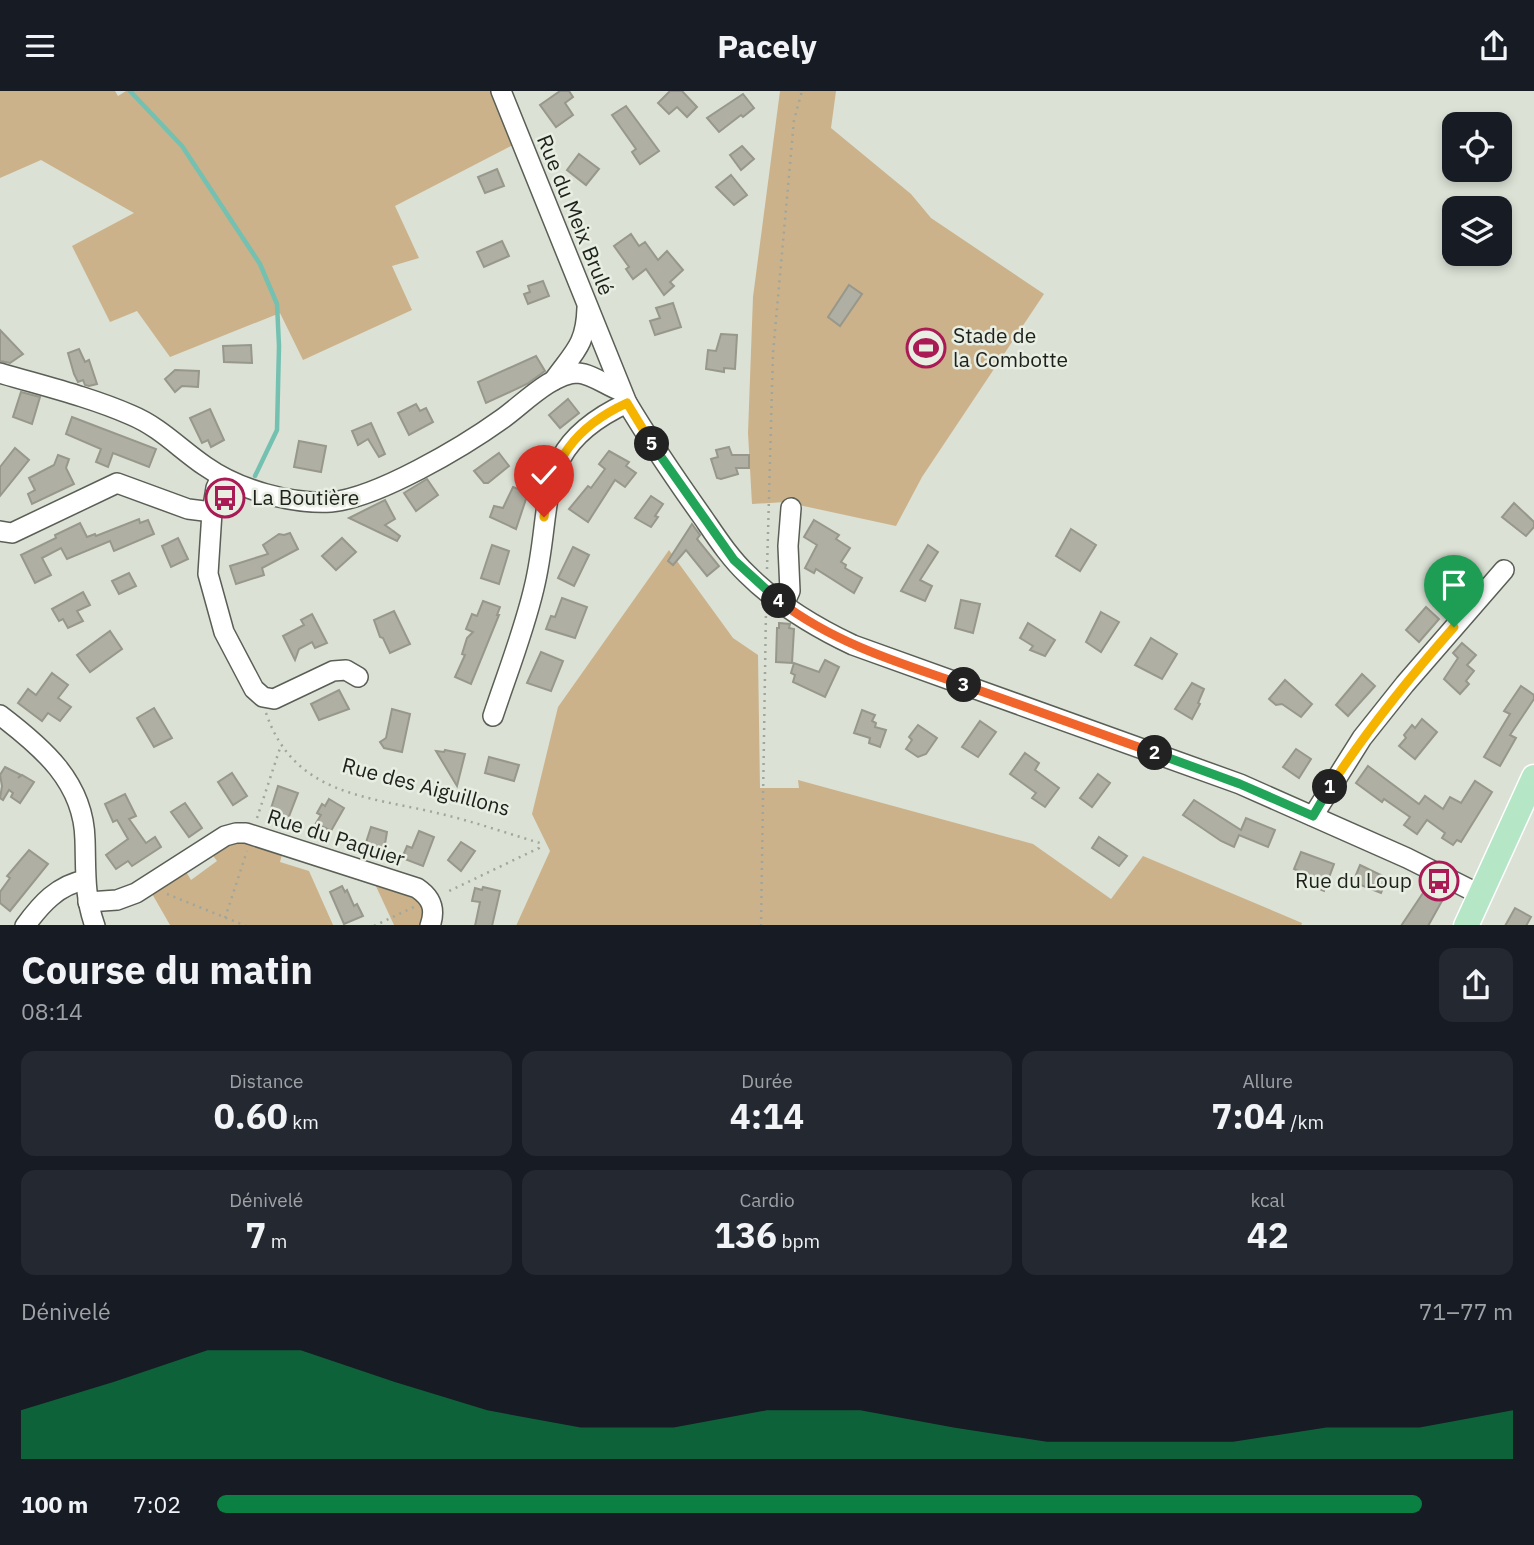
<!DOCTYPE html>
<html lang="fr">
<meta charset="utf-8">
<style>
:root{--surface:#171b24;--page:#242831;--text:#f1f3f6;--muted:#9ea1a6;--accent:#0b8043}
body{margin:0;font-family:"IBM Plex Sans",sans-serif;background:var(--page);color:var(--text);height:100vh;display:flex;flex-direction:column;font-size:26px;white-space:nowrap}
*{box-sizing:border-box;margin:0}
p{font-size:23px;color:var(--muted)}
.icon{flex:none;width:38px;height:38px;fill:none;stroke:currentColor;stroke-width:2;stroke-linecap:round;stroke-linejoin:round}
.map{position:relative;height:834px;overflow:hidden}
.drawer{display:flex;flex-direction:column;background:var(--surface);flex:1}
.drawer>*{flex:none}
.controls{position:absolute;left:1442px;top:21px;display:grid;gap:14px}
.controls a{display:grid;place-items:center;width:70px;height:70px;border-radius:14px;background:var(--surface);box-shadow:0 4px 10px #0003;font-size:35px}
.pin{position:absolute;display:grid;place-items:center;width:60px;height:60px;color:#fff;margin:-72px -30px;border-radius:50% 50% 50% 0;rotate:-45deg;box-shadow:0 0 7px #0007}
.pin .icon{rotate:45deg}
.km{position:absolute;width:35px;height:35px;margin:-18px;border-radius:50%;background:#222;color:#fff;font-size:19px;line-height:35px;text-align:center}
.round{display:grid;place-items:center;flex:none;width:74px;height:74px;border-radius:14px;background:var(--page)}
.summary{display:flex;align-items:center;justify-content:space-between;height:119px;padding:0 21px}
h1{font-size:38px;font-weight:800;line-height:52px}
.stats{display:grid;grid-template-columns:repeat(3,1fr);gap:10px;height:119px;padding:7px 21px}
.stats div{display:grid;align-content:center;border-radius:14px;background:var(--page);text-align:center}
.stats b{font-size:35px;font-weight:800}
.stats small{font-size:19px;font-weight:400}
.stats p{font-size:19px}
.chart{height:196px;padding:14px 21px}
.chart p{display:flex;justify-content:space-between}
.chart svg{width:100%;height:126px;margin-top:7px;fill:var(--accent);opacity:.7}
ul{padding:0 21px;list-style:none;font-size:23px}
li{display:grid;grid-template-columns:112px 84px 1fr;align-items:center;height:52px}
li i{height:18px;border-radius:9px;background:var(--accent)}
header{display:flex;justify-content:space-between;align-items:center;height:91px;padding:0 21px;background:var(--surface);font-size:32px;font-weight:800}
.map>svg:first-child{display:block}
</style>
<header><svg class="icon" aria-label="menu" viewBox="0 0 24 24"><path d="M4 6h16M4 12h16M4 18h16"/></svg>Pacely<svg class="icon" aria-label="share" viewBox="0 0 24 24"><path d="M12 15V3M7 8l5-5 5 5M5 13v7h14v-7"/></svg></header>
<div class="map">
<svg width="1534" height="835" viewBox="0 0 1534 835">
<rect width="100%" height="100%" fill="#dbe1d5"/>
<g fill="#cbb28a">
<path d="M0 0H115L118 5 126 0H491L513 54 395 115 419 167 392 175 412 219 303 269 280 222 170 266 137 220 110 231 72 155 134 122 41 69 0 87Z"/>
<path d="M780 0H836L831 37 911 103 931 127 1044 203 922 386 896 435 785 411 752 413 748 342 753 206Z"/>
<path d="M669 459 733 547 758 564 760 697H799L798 689 1033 753 1111 808 1143 765 1302 832 1301 835H516L550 760 532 723 558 616Z"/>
<path d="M237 750 283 760 280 771 309 780 333 834H170L151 801 185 779 191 789 217 770 211 762Z"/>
<path d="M374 791 415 804 424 814 422 834H394Z"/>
</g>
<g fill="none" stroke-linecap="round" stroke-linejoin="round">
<path stroke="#74c0b1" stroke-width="4.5" d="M130 0 182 55 260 173 277 213 279 255 277 339 255 385"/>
</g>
<g fill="#b0afa4" stroke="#97978b" stroke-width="2">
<path d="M560 0H569L573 6 565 12 573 24 556 36 540 14Z"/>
<path d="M670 0H682L697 16 687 26 677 16 669 23 658 12Z"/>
<path d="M743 3 754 17 743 26 741 24 719 41 707 27Z"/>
<path d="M626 15 659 60 640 73 632 61 636 58 612 24Z"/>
<path d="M742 55 754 68 741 79 730 64Z"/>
<path d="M579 63 599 78 586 94 567 79Z"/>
<path d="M497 78 504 95 485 102 478 86Z"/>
<path d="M731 84 747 104 734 114 716 96Z"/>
<path d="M631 143 639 155 645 151 658 169 667 160 683 179 670 191 674 195 664 204 646 178 633 188 626 178 629 176 614 155Z"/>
<path d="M502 150 509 165 484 176 477 161Z"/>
<path d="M543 190 549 205 528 213 524 203 530 201 528 195Z"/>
<path d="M849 194 862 203 840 235 828 226Z"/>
<path d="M673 212 681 236 655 244 650 230 660 227 656 217Z"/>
<path d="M0 239 23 263 10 272 0 270Z"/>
<path d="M721 243 737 244 735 278 724 277V281L706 278 708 259 716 260Z"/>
<path d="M251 254 252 272 224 271 223 255Z"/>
<path d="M79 258 85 271 89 269 97 293 89 295 85 294 83 289 78 291 74 283 68 262Z"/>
<path d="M536 265 545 280 527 293 486 312 478 291Z"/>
<path d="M175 279 199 280 198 296 182 295 175 301 165 288Z"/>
<path d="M21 301 40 306 32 333 13 326Z"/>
<path d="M568 308 579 322 560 337 549 324Z"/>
<path d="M416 313 420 320 426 317 433 331 409 344 398 322Z"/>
<path d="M210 318 224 349 211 356 208 349 202 352 190 327Z"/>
<path d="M72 326 156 358 149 376 113 362 108 376 96 371 101 358 66 343Z"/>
<path d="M371 332 385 363 379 366 368 348 358 354 352 340Z"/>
<path d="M299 350 326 355 321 381 294 376Z"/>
<path d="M729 356 732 364H749V377H736L738 383 721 388 717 387 711 368 718 366 716 359Z"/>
<path d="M15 357 29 369 0 405V376Z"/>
<path d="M609 360 629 371 626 375 636 382 625 396 615 389 588 431 569 418 588 395 591 397 605 378 599 373Z"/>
<path d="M499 362 509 375 488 392H484L474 380Z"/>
<path d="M58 364 69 368 66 377 74 393 32 413 28 403 35 399 29 387 54 374Z"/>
<path d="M427 388 438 404 416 420 404 402Z"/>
<path d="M513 396 528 402 516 438 490 426 494 415 503 417Z"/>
<path d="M651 405 663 413 655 425 658 426 651 436 635 427Z"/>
<path d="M385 409 395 428 385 434 400 445 397 450 349 427Z"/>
<path d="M1514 412 1534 431V436L1526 445 1502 426Z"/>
<path d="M139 428 140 432 148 429 154 443 114 460 110 450 67 468 61 457 42 467 51 484 35 492 21 464 56 447 55 444 80 432 87 446 95 443 96 445Z"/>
<path d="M814 429 839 444 836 448 850 457 841 471 846 474 845 477 862 487 854 502 816 478 814 482 805 477 817 454 804 446Z"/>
<path d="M692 433 700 444 697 448 719 475 707 485 686 459 673 474 668 470Z"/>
<path d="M1071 438 1096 454 1080 480 1056 465Z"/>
<path d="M290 442 298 458 262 477 264 484 236 493 230 475 268 463 263 454 279 443 284 444Z"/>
<path d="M178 447 188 468 171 476 162 455Z"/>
<path d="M342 447 356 461 336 479 322 465Z"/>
<path d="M492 454 509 460 499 493 481 487Z"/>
<path d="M928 454 938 461 920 489 932 495 925 510 901 500Z"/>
<path d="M573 456 589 464 574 495 558 487Z"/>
<path d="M1464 471 1476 482 1472 486 1474 488 1457 506 1444 494Z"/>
<path d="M129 482 136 495 119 503 112 490Z"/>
<path d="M83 501 90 514 77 520 83 530 68 537 63 528 59 530 52 518Z"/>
<path d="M562 507 587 516 575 547 546 538 551 525 555 526Z"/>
<path d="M961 509 980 513 973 542 955 537Z"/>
<path d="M483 510 500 516 497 524H499L471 593 455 586 465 564 462 563 467 547 473 541 466 538 472 523 477 525Z"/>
<path d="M1426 516 1439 528 1419 551 1406 539Z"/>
<path d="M394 520 410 553 390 562 383 547 380 546 374 529Z"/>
<path d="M1101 521 1119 531 1101 561 1086 551Z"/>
<path d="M312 523 327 552 315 557 312 551 299 558 295 569 283 545 304 534 301 529Z"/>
<path d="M779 532 790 533 789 537 794 538 792 572 776 571 777 537H779Z"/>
<path d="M1028 532 1055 549 1045 565 1030 559 1033 555 1020 547Z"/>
<path d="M110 540 122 558 90 581 77 564Z"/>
<path d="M1151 547 1177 563 1162 588 1135 574Z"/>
<path d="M1462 552 1476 564 1467 574 1474 580 1466 590 1469 593 1460 603 1444 588 1458 567 1453 562Z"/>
<path d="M541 561 563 570 551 600 527 592Z"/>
<path d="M825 569 839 576 825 606 793 591 795 584 791 582 794 572 819 581Z"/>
<path d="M52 582 68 594 58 607 71 616 60 630 48 622 42 630 18 612 28 598 36 604Z"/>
<path d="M1362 583 1375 595 1348 625 1336 614Z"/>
<path d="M1285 589 1312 613 1301 626 1282 613 1276 614 1269 608Z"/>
<path d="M1192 592 1204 598 1198 612 1200 613 1192 628 1175 618Z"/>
<path d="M1521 595 1534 604V608L1510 644 1516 647 1500 675 1484 666 1510 623 1504 620Z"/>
<path d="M339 599 349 618 319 629 311 613Z"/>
<path d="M154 617 172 647 154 656 137 627Z"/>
<path d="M392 618 410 623 402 661 384 657 380 651 386 647Z"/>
<path d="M862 619 875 624 872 630 876 632 875 636 886 639 880 656 869 652 870 647 854 642Z"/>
<path d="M1422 628 1437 641 1415 668 1399 655 1406 647 1404 644 1412 634 1415 637Z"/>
<path d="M980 630 996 641 978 666 962 656Z"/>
<path d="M918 634 937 647 926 663 918 666 906 658 912 649 909 646Z"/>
<path d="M1296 658 1311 668 1299 687 1283 676Z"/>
<path d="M445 659 465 663 457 695 436 660 444 661Z"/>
<path d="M1025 662 1039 672 1035 679 1059 697 1045 716 1032 707 1036 702 1010 683Z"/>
<path d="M489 666 519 674 514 690 485 682Z"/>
<path d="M1368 675 1419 713 1425 705 1443 718 1450 706 1461 712 1475 690 1492 701 1461 751 1457 749 1453 754 1442 747 1445 742 1427 729 1417 743 1404 734 1410 726 1384 708 1382 711 1356 692Z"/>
<path d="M5 676 21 684 18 687 22 684 34 691 20 712 11 706 13 702 9 699 3 709 0 707 2 695 0 684Z"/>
<path d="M232 682 247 705 233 714 218 691Z"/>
<path d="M1098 683 1110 692 1092 716 1080 707Z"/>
<path d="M278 695 298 702 286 733 268 727Z"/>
<path d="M125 703 136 725 129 728 146 752 155 746 161 756 132 775 128 770 116 778 106 764 128 748 117 729 113 731 105 713Z"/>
<path d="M329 708 344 717 331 740 316 732 321 724 317 722 322 713 325 715Z"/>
<path d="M1194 709 1241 739 1246 727 1275 739 1268 756 1239 744 1234 756 1221 750 1183 724Z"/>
<path d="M185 712 202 737 189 746 171 721Z"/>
<path d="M371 736 387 741 384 759H379L377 766 363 761Z"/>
<path d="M419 740 434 746 423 775 402 767 407 755 412 757Z"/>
<path d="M1099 746 1127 765 1119 775 1092 757Z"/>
<path d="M461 751 475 760 461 780 448 769Z"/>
<path d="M29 759 48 773 10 820 0 812V801L10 787 7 785Z"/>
<path d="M1301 761 1334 773 1324 800 1300 790 1303 782 1294 778Z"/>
<path d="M1360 774 1387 787 1381 802 1353 791Z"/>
<path d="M1429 793 1447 801 1428 835H1401Z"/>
<path d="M342 795 345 801 347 799 354 815 357 813 363 825 344 833 330 801Z"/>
<path d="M483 796 500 800 492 835H475L480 811 472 810 475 797 482 799Z"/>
<path d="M1515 817 1531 826 1526 835H1505Z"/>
</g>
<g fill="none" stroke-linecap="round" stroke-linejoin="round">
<defs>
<g id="minor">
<path d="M501 0 627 312C651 352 677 390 704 428 717 447 730 467 747 483 777 513 815 536 853 554L1240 693 1407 767 1479 803"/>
<path d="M0 282C44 295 90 306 131 324 160 336 180 358 205 375 239 399 290 413 331 411 377 407 463 356 502 328 522 314 552 282 578 282 592 283 607 295 621 300"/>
<path d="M554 289C574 261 586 254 587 217"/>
<path d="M221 386 216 397 212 421 208 483 224 541 254 598 263 606 274 608 333 580 346 579 358 586"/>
<path d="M0 440 12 442 117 392 188 418 212 421"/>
<path d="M784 513 790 500 788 455 791 417"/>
<path d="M0 624C42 656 84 691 85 749 86 779 84 805 95 835"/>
<path d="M493 625C507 583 524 540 534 497 555 412 530 357 627 312"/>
<path d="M1313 725 1362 647 1405 593 1504 479"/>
<path d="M88 811 117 809 136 802 225 745 236 742H246L417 797C432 807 436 818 430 835"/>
<path d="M25 835C41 813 58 794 85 789"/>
</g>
<path id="major" d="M1466 835 1534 686"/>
</defs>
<use href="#minor" stroke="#5a5f55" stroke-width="22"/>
<use href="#major" stroke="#fff" stroke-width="27"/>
<g stroke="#a1a69c" stroke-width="2.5" stroke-dasharray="2 5" stroke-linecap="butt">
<path d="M767 478 773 262 794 29 802 0"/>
<path d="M266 622C294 704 366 705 437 722 472 730 506 742 540 752L539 757 445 802"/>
<path d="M257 727 281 654"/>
<path d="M167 803 246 835"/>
<path d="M225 827 247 760"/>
<path d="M374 835 414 816"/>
<path d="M761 835 766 519"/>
</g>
<use href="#minor" stroke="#fff" stroke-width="19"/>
<use href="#major" stroke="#b5e7c7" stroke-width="24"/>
</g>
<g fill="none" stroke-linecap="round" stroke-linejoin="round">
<defs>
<path id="split-1" d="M1330 696C1367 639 1409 587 1454 536"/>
<path id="split-2" d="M1155 662 1240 693 1313 725 1330 696"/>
<path id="split-3" d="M964 594 1155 662"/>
<path id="split-4" d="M779 510C834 552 899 572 964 594"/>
<path id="split-5" d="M652 353 734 469 779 510"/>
<path id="split-6" d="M544 426C551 369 575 336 627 312L652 353"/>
</defs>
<use href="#split-1" stroke="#fff" stroke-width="14"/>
<use href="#split-2" stroke="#fff" stroke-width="14"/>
<use href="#split-3" stroke="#fff" stroke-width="14"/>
<use href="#split-4" stroke="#fff" stroke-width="14"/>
<use href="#split-5" stroke="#fff" stroke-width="14"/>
<use href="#split-6" stroke="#fff" stroke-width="14"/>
<use href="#split-1" stroke="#f5b400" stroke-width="9"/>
<use href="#split-2" stroke="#22a559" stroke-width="9"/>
<use href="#split-3" stroke="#f0652b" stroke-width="9"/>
<use href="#split-4" stroke="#f0652b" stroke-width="9"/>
<use href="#split-5" stroke="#22a559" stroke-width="9"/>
<use href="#split-6" stroke="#f5b400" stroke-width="9"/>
</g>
<defs>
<symbol id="stadium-ring" viewBox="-11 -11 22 22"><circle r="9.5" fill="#e8eee2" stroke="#aa1b56" stroke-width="1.5"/><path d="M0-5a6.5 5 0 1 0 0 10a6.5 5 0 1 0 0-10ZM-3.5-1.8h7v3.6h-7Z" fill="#aa1b56"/></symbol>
<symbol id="bus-ring" viewBox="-11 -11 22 22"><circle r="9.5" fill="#e8eee2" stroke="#aa1b56" stroke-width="1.5"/><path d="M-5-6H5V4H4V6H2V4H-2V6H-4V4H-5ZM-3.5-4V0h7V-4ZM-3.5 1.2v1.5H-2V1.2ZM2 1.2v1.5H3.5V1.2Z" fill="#aa1b56"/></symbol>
</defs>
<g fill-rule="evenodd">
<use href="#stadium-ring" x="904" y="235" width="44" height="44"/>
<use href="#bus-ring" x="203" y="385" width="44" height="44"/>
<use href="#bus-ring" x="1417" y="768" width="44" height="44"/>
</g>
<g text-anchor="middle" stroke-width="5" stroke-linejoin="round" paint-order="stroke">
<g font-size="21" fill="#1e201c" stroke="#e8eee2">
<text transform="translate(575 124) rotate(68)" y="7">Rue du Meix Brulé</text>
<text transform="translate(426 696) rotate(15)" y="7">Rue des Aiguillons</text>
<text transform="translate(336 747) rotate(18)" y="7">Rue du Paquier</text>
</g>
<g font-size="21" fill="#1e201c" stroke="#e8eee2" text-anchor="start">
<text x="953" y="252">Stade de<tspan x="953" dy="24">la Combotte</tspan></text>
<text x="252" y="414">La Boutière</text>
<text x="1412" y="797" text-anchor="end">Rue du Loup</text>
</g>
</g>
</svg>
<div class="controls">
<a><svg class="icon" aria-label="locate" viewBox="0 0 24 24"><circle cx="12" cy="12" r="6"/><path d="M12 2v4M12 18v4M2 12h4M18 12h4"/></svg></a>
<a><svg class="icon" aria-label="layers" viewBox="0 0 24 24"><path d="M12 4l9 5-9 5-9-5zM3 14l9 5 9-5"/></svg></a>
</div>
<div class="pin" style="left:1454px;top:536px;background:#1e9e55"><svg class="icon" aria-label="arrive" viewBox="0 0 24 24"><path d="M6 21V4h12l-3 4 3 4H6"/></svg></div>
<div class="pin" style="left:544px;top:426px;background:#d93025"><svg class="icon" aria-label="check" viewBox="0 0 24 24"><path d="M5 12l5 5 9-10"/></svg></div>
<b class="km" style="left:1330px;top:696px">1</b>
<b class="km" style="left:1155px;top:662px">2</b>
<b class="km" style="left:964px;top:594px">3</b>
<b class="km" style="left:779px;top:510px">4</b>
<b class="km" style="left:652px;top:353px">5</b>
</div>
<section class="drawer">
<div class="summary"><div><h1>Course du matin</h1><p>08:14</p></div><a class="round"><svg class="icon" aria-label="share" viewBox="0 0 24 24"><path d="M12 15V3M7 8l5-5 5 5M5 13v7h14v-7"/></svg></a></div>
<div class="stats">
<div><p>Distance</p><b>0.60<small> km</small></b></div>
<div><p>Durée</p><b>4:14</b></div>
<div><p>Allure</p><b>7:04<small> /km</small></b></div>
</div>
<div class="stats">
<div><p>Dénivelé</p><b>7<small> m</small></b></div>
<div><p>Cardio</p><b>136<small> bpm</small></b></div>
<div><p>kcal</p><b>42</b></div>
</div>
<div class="chart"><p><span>Dénivelé</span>71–77 m</p>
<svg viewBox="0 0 160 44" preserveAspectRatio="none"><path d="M0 44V27L10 17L20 6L30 6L40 17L50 27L60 33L70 33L80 27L90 27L100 33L110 38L120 38L130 38L140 33L150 33L160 27V44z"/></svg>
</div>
<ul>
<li><b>100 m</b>7:02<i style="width:93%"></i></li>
</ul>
</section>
